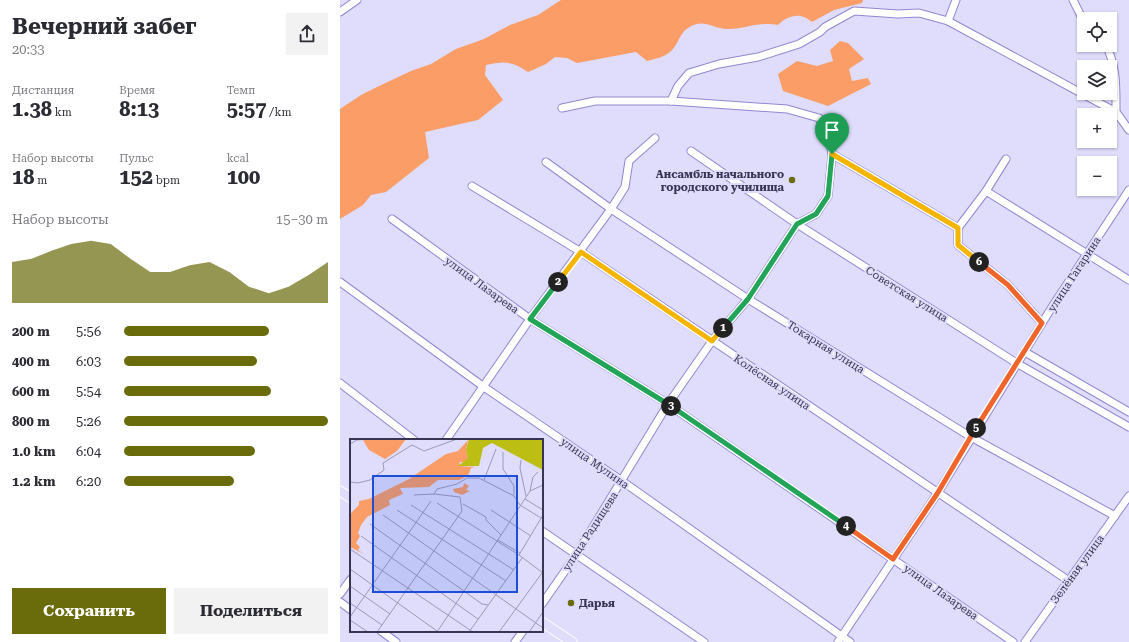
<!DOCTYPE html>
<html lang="ru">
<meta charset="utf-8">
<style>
:root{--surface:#fff;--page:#f2f2f3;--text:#2b2b33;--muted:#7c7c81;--accent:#6a6b0b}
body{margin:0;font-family:"Roboto Serif",serif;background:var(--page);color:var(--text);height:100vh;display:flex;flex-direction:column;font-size:15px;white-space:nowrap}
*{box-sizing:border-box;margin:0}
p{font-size:13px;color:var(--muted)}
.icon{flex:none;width:22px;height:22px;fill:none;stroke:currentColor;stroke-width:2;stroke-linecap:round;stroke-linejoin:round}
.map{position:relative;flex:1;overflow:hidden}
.details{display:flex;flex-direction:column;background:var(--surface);width:340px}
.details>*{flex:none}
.fabs{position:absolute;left:737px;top:12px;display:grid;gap:8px}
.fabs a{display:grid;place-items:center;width:40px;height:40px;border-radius:0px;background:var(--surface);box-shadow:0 1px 3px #0004;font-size:20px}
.pin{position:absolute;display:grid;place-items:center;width:34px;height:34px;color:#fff;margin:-41px -17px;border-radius:50% 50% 50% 0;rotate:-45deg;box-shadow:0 0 4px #0007}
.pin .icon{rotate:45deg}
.km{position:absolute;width:20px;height:20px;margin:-10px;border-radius:50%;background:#222;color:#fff;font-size:11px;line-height:20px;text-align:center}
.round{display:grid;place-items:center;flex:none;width:42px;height:42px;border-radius:0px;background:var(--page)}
.head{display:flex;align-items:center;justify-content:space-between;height:68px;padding:0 12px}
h1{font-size:22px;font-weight:700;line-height:30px}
.stats{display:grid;grid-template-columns:repeat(3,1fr);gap:6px;height:68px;padding:4px 12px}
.stats div{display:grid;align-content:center}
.stats b{font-size:20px;font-weight:700}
.stats small{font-size:11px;font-weight:400}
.stats p{font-size:11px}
.chart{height:112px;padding:8px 12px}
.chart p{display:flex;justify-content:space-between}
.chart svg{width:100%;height:72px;margin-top:4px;fill:var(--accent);opacity:.7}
.cta{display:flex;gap:8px;margin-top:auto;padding:8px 12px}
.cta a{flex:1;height:46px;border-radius:0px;background:var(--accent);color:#fff;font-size:16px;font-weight:700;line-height:46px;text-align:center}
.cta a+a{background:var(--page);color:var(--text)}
ul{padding:0 12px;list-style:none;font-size:13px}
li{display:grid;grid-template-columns:64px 48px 1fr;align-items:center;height:30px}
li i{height:10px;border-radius:5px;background:var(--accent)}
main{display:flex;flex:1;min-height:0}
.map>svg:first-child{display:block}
</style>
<main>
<section class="details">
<div class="head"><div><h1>Вечерний забег</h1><p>20:33</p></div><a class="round"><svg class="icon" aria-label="share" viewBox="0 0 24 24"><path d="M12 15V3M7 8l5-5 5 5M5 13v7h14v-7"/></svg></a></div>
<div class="stats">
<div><p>Дистанция</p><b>1.38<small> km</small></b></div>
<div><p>Время</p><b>8:13</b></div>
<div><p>Темп</p><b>5:57<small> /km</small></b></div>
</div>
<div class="stats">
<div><p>Набор высоты</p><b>18<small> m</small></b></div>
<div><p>Пульс</p><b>152<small> bpm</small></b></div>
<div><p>kcal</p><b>100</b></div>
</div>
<div class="chart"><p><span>Набор высоты</span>15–30 m</p>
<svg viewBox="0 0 160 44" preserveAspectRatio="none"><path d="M0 44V19L10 17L20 12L30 8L40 6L50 8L60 17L70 25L80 25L90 21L100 19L110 25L120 34L130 38L140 34L150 27L160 19V44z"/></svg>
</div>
<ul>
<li><b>200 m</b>5:56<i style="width:71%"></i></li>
<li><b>400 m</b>6:03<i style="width:65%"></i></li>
<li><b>600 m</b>5:54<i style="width:72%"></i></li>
<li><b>800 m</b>5:26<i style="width:100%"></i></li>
<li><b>1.0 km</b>6:04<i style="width:64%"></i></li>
<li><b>1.2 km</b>6:20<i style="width:54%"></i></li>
</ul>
<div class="cta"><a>Сохранить</a><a>Поделиться</a></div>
</section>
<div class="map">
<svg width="789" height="642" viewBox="0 0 789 642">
<rect width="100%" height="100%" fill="#dfdcfc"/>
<g fill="#fa9d67">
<path d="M221 0H523L522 3 494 10 472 22C461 12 448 15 438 25 416 21 405 30 386 29 371 28 364 18 348 28 343 31 340 37 337 43 331 55 320 58 307 61L296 52 237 63 227 58 215 57 206 64 188 72C172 61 164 61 146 65L145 75 163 100 138 120 85 132 89 158 46 192 31 195 23 205 0 219V109L21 95 37 87 71 71 91 64 116 49 144 39 170 25 198 15Z"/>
<path d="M500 41 508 43 524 59 509 69 512 81 528 78 531 84 488 106 443 91 438 74 457 61 477 66 493 61 490 50Z"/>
</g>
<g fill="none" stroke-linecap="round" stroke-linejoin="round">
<defs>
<g id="minor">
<path d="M733 0 744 22"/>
<path d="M0 12 17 0"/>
<path d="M608 21 616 0"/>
<path d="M766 45C777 67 776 88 776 112"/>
<path d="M331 101 338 86 349 73 379 64 418 57 459 44 480 32 485 27 514 11 558 14 579 13 608 21 776 112 789 130"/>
<path d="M351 151 457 224 678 364 789 427"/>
<path d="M492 154 618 228V245L668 285 702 323"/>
<path d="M206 162 271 209 408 299 631 437 775 516"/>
<path d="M132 186 241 252 729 581"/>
<path d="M646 191 789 280"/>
<path d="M52 219 190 319 328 404 673 642"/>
<path d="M618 228 646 191 666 159"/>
<path d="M0 282 144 387 282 481 510 642"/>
<path d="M685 352 789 412"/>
<path d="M0 383 74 440"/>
<path d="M106 440 190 319 271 209 285 187 289 161 315 138"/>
<path d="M202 531 364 642"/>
<path d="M0 594 11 579"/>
<path d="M0 602 11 610"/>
<path d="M202 604 236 555 328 404 372 341 408 299 457 224 476 214 488 196 492 154 489 138 479 118 447 109 331 101H255L222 108"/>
<path d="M41 631 56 642"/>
<path d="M175 642 183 631"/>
<path d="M498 642 597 494 712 307 789 190"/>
<path d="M685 642 789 496"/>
</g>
<g id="major">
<path d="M0 491 11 498"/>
<path d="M202 622 232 642"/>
</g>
</defs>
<use href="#minor" stroke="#9287d0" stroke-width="9"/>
<use href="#major" stroke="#fff" stroke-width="11"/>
<use href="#minor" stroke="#fff" stroke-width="7"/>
<use href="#major" stroke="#e0ddfa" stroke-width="9"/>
</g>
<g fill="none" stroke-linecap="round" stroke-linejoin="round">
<defs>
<path id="split-1" d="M383 328 408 299 457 224 476 214 488 196 492 154"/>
<path id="split-2" d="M218 282 241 252 372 341 383 328"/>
<path id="split-3" d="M218 282 190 319 331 406"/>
<path id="split-4" d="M331 406 506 526"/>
<path id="split-5" d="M506 526 553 559 597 494 636 428"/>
<path id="split-6" d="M636 428 702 323 668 285 639 262"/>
<path id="split-7" d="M492 154 618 228V245L639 262"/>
</defs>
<use href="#split-1" stroke="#fff" stroke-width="8"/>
<use href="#split-2" stroke="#fff" stroke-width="8"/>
<use href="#split-3" stroke="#fff" stroke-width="8"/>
<use href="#split-4" stroke="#fff" stroke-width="8"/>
<use href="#split-5" stroke="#fff" stroke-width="8"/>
<use href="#split-6" stroke="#fff" stroke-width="8"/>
<use href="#split-7" stroke="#fff" stroke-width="8"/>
<use href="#split-1" stroke="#22a559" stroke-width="5"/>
<use href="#split-2" stroke="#f5b400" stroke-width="5"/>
<use href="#split-3" stroke="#22a559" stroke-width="5"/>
<use href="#split-4" stroke="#22a559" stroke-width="5"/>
<use href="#split-5" stroke="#f0652b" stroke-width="5"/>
<use href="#split-6" stroke="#f0652b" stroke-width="5"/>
<use href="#split-7" stroke="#f5b400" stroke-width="5"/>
</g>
<g fill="#6a6b0b" stroke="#dfdcfc" stroke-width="1.5">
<circle cx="452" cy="180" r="4"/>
<circle cx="231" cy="603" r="4"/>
</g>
<g text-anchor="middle" stroke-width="4" stroke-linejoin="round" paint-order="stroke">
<g font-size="11" font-weight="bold" fill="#383453" stroke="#dfdcfc" text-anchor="end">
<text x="444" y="178">Ансамбль начального<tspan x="444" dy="13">городского училища</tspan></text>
<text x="239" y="607" text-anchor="start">Дарья</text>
</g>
<g font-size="11" fill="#383453" stroke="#dfdcfc">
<text transform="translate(734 274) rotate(-57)" y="4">улица Гагарина</text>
<text transform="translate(142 285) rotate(36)" y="4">улица Лазарева</text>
<text transform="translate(567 294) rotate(32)" y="4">Советская улица</text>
<text transform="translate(486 347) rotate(32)" y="4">Токарная улица</text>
<text transform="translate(432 382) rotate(34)" y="4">Колёсная улица</text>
<text transform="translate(255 463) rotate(35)" y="4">улица Мулина</text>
<text transform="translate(250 531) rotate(-57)" y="4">улица Радищева</text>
<text transform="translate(737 569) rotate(-54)" y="4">Зелёная улица</text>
<text transform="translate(601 592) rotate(35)" y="4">улица Лазарева</text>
</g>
</g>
<g transform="translate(10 439)">
<rect width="193" height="193" fill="#dfdcfc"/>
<path d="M56 0 47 12 35 20 19 11 13 1ZM118 1 116 10 118 19 115 23H110L109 27 125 28 121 29 118 37 109 41H88L79 48 50 49 53 55 39 61 40 66 17 78 11 86 8 94 10 97 6 104 10 108 8 111 14 115 0 108 1 74 9 66V62L19 60 59 40 96 15 108 12ZM114 44 119 47 116 51 120 52 112 56 104 53 103 50 113 48Z" fill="#fa9d67"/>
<path d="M119 0H193V31L142 4 133 9 129 27H108L118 19 116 10Z" fill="#bdbe13"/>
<path fill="none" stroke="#9c99b8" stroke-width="1" d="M0 5 7 1 20 0M153 13V30L164 47V56M171 21 170 29 176 57M134 41 146 10M0 43 8 44 20 41 34 31 33 24 62 6 74 12 107 0M180 52 183 38 188 33M84 55 87 50 107 45 117 39H129L164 57 170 66 191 79M175 60 193 71M87 64 169 116 193 134M113 65 136 78V81L151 96M61 66 164 131M47 71 156 142M141 71 181 97M33 76 193 189M20 85 132 165 138 166M11 97 128 180M148 101 170 114M0 110 123 193M169 116 193 76M0 130 87 192M0 147 40 175M0 164 32 186M99 175 180 52 193 46M0 178 81 62M0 181 18 193M27 193 112 72 110 58 84 55 64 56M87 193 99 175M119 193 172 119M149 193 192 134M179 193 193 173"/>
<path fill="#1d4ed8" fill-opacity="0.15" stroke="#1d4ed8" stroke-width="2" d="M23 37H167V153H23Z"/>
<rect width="193" height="193" fill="none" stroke="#383453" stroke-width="2"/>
</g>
</svg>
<div class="fabs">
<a><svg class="icon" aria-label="locate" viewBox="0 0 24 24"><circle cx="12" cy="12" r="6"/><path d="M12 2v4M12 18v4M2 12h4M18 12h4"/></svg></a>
<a><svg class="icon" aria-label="layers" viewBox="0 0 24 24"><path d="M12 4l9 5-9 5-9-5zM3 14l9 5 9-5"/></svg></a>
<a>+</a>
<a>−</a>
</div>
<div class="pin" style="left:492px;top:154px;background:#1e9e55"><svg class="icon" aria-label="arrive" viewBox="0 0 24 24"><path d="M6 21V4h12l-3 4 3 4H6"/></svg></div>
<b class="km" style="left:383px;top:328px">1</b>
<b class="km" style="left:218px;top:282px">2</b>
<b class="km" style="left:331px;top:406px">3</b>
<b class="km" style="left:506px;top:526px">4</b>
<b class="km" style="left:636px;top:428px">5</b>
<b class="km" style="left:639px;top:262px">6</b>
</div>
</main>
